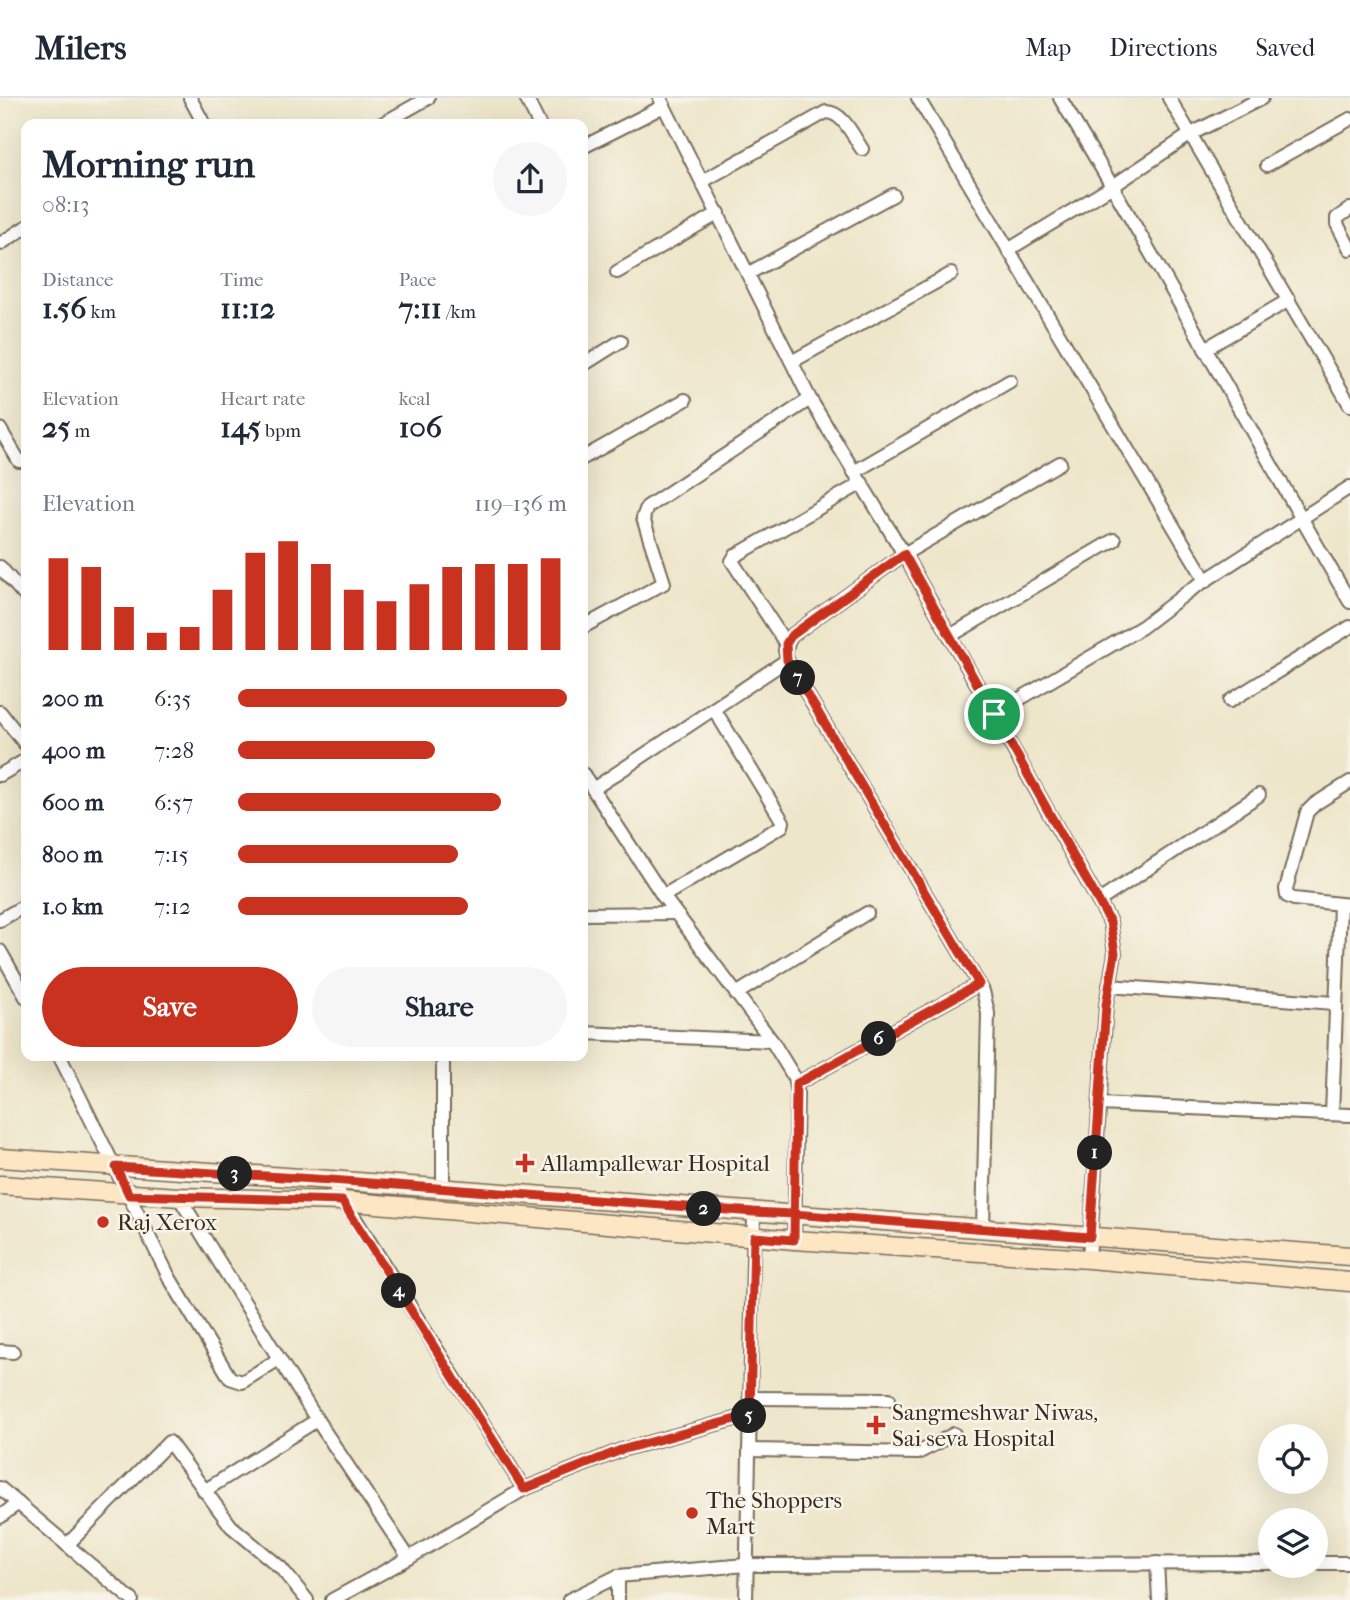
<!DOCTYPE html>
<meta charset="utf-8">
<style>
:root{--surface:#fff;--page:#f6f6f7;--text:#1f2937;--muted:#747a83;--line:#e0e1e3;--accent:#c8321e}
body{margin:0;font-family:"IM FELL French Canon",serif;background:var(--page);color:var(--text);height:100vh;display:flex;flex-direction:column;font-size:26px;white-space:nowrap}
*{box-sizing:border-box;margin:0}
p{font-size:23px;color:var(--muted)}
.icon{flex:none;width:38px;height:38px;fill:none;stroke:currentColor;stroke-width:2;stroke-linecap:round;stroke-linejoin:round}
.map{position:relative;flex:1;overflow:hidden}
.drawer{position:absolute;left:21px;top:21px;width:567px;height:942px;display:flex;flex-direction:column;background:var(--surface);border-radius:14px;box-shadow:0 7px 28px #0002}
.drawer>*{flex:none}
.fabs{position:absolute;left:1258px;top:1326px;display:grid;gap:14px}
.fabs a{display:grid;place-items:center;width:70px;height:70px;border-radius:50%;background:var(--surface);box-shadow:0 7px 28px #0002;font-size:35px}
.pin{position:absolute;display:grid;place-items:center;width:60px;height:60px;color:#fff;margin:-30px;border:4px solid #fff;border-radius:50%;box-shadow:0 2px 7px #0007}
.km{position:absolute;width:35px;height:35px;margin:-18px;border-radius:50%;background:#222;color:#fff;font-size:19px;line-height:35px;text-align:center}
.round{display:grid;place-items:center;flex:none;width:74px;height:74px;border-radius:37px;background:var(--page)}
.headline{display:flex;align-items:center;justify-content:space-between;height:119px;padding:0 21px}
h1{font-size:38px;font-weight:700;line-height:52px}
.stats{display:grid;grid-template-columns:repeat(3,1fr);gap:10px;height:119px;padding:7px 21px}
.stats div{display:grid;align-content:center}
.stats b{font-size:30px;font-weight:700}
.stats small{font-size:19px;font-weight:400}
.stats p{font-size:19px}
.chart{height:196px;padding:14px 21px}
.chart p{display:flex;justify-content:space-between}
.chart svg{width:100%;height:126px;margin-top:7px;stroke:var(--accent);stroke-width:6}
.action{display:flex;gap:14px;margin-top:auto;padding:14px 21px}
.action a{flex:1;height:80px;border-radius:42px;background:var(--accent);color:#fff;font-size:28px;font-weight:700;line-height:80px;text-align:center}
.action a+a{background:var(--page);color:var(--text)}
ul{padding:0 21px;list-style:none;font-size:23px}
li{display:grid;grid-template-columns:112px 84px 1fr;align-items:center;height:52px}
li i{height:18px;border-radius:9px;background:var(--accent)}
header{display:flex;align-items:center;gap:42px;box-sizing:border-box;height:98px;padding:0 35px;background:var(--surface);border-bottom:2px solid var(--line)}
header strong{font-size:33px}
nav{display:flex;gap:38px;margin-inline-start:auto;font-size:24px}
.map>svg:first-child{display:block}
</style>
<header>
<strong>Milers</strong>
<nav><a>Map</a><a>Directions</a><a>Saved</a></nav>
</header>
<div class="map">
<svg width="1350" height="1502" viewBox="0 0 1350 1502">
<rect width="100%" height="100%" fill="#f7f3e8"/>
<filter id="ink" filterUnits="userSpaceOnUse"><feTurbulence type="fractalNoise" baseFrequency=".0143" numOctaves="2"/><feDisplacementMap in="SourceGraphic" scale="14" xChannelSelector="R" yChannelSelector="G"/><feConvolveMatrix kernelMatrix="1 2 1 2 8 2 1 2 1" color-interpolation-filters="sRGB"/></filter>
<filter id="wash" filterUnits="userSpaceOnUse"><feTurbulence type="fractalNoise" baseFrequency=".00686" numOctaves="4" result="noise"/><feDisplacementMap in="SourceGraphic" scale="28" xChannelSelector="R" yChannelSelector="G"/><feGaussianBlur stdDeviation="1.57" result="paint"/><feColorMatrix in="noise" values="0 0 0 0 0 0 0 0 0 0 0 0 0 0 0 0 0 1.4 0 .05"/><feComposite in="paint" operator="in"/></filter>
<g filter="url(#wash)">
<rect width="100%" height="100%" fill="#eee6ca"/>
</g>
<g filter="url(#ink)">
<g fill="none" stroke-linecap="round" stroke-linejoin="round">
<defs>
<g id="minor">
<path d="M190 0 204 26"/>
<path d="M526 0 539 26"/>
<path d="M660 0 810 301 904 456 1110 824 1115 855 1106 907 1089 1161"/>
<path d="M918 0 1206 483"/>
<path d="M1060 0C1160 166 1252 337 1350 504"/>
<path d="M1169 0 1350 307"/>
<path d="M382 26 428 0"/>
<path d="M583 49 664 8"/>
<path d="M1267 67 1350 21"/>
<path d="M703 83 826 14C843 14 853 38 862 51"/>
<path d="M1350 111 1337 120V126L1350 151"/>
<path d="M0 146 26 129"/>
<path d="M1008 152 1113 88 1191 36 1262 0"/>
<path d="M617 174 719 115"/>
<path d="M749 175 893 97"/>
<path d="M1205 251 1289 202"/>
<path d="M793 263 951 176"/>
<path d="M583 267 621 243"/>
<path d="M0 331 19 363H26"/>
<path d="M583 360 685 302"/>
<path d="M854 374 1010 283"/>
<path d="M0 469 26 499"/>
<path d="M583 529 664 485 643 420 647 409 810 301"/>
<path d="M950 538 1114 442"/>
<path d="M786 546 732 463 735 458 862 385"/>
<path d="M1230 603 1350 529"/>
<path d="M0 614 26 647"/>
<path d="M994 616 1142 529 1189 493 1350 389"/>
<path d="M583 676 663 798 772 943 794 979 797 995 794 1142"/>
<path d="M0 677 26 662"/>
<path d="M1350 684 1315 706 1307 714 1286 791 1287 798 1294 801 1350 807"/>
<path d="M593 691 787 562"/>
<path d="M663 798 782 728 783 724 714 611"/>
<path d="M1099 803 1259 697"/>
<path d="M583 816 675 815"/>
<path d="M0 822 26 807"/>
<path d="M0 853 26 899"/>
<path d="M1109 888 1334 905"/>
<path d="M736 896 867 815"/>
<path d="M583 935 772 943"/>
<path d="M59 957 169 1179 230 1280 242 1284 279 1261"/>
<path d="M443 957V1091"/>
<path d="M796 986 979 886"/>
<path d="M1099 1006 1350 1017"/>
<path d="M1332 1016 1340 807"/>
<path d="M331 1082 524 1391"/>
<path d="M179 1099 317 1322 409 1460"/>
<path d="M983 1130 988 915 983 893 787 562 785 552 791 538 904 456 1060 365"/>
<path d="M0 1253 13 1254"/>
<path d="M750 1300 889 1301"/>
<path d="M749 1352 918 1355 954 1336"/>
<path d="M0 1390 132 1502"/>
<path d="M204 1393 317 1322"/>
<path d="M0 1419 18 1405"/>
<path d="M67 1447 169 1344 231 1428 281 1470 307 1502"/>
<path d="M1157 1465 1159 1502"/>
<path d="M1316 1465H1350"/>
<path d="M618 1478V1502"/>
<path d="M332 1502 409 1460 524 1391 621 1352 750 1317"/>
<path d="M569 1502 618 1478 746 1467 1270 1465"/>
<path d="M746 1502 754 1114"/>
</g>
<g id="secondary">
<path d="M0 1060 331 1082 1350 1158"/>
<path d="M0 1087 179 1099 342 1103 794 1142 1089 1161 1350 1184"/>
</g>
</defs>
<use href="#minor" stroke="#7a6c5a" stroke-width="16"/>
<use href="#secondary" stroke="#7a6c5a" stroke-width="21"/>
<use href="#minor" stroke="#fff" stroke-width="12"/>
<use href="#secondary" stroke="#fce6c4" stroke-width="18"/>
</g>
</g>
<g fill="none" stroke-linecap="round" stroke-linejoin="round" filter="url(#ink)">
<defs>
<path id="route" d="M994 616 1110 824 1115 855 1106 907 1090 1139 793 1116 754 1114 331 1082 116 1069 129 1097 342 1103 524 1391 621 1352 750 1317 754 1139 794 1142 796 986 979 886 787 562 786 546 791 538 904 456 994 616"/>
</defs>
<use href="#route" stroke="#fff" stroke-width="14"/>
<use href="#route" stroke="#c8321e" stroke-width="9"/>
</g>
<g fill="#c8321e" stroke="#f7f3e8" stroke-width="2.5">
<path d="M521.5 1054.5h7v7h7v7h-7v7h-7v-7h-7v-7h7z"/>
<circle cx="103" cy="1124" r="7"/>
<path d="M872.5 1316.5h7v7h7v7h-7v7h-7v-7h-7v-7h7z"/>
<circle cx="692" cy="1415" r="7"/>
</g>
<g text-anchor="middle" stroke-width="5" stroke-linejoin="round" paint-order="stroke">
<g font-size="23" fill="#3b2a1e" stroke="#f7f3e8" text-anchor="start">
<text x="541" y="1073">Allampallewar Hospital</text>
<text x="117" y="1132">Raj Xerox</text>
<text x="892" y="1322">Sangmeshwar Niwas,<tspan x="892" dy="26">Sai seva Hospital</tspan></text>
<text x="706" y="1410">The Shoppers<tspan x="706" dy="26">Mart</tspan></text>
</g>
</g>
</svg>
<div class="fabs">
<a><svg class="icon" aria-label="locate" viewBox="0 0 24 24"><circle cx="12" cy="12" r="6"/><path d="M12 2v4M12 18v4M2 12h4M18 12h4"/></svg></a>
<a><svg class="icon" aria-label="layers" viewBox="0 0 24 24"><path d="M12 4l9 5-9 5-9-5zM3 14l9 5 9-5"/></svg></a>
</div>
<div class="pin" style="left:994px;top:616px;background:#1e9e55"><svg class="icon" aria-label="arrive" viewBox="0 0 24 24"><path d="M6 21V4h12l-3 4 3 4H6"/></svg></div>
<b class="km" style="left:1095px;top:1055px">1</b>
<b class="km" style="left:704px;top:1111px">2</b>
<b class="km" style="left:235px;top:1076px">3</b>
<b class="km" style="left:399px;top:1193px">4</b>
<b class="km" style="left:749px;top:1318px">5</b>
<b class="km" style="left:879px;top:941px">6</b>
<b class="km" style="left:798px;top:580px">7</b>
<section class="drawer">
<div class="headline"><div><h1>Morning run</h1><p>08:13</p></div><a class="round"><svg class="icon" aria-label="share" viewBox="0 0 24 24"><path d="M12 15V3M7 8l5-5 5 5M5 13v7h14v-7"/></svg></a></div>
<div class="stats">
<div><p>Distance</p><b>1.56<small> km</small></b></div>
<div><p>Time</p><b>11:12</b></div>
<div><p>Pace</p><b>7:11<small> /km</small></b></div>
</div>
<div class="stats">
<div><p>Elevation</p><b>25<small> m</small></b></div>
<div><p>Heart rate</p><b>145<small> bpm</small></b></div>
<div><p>kcal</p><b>106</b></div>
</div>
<div class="chart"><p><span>Elevation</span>119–136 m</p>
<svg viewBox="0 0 160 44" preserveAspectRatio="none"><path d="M5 44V12M15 44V15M25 44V29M35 44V38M45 44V36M55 44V23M65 44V10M75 44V6M85 44V14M95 44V23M105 44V27M115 44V21M125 44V15M135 44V14M145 44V14M155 44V12"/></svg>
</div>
<ul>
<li><b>200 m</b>6:35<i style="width:100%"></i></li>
<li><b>400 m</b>7:28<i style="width:60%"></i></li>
<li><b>600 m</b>6:57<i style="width:80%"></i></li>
<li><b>800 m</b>7:15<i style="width:67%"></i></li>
<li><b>1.0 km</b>7:12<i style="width:70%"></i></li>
</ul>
<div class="action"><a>Save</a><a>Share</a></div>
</section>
</div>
